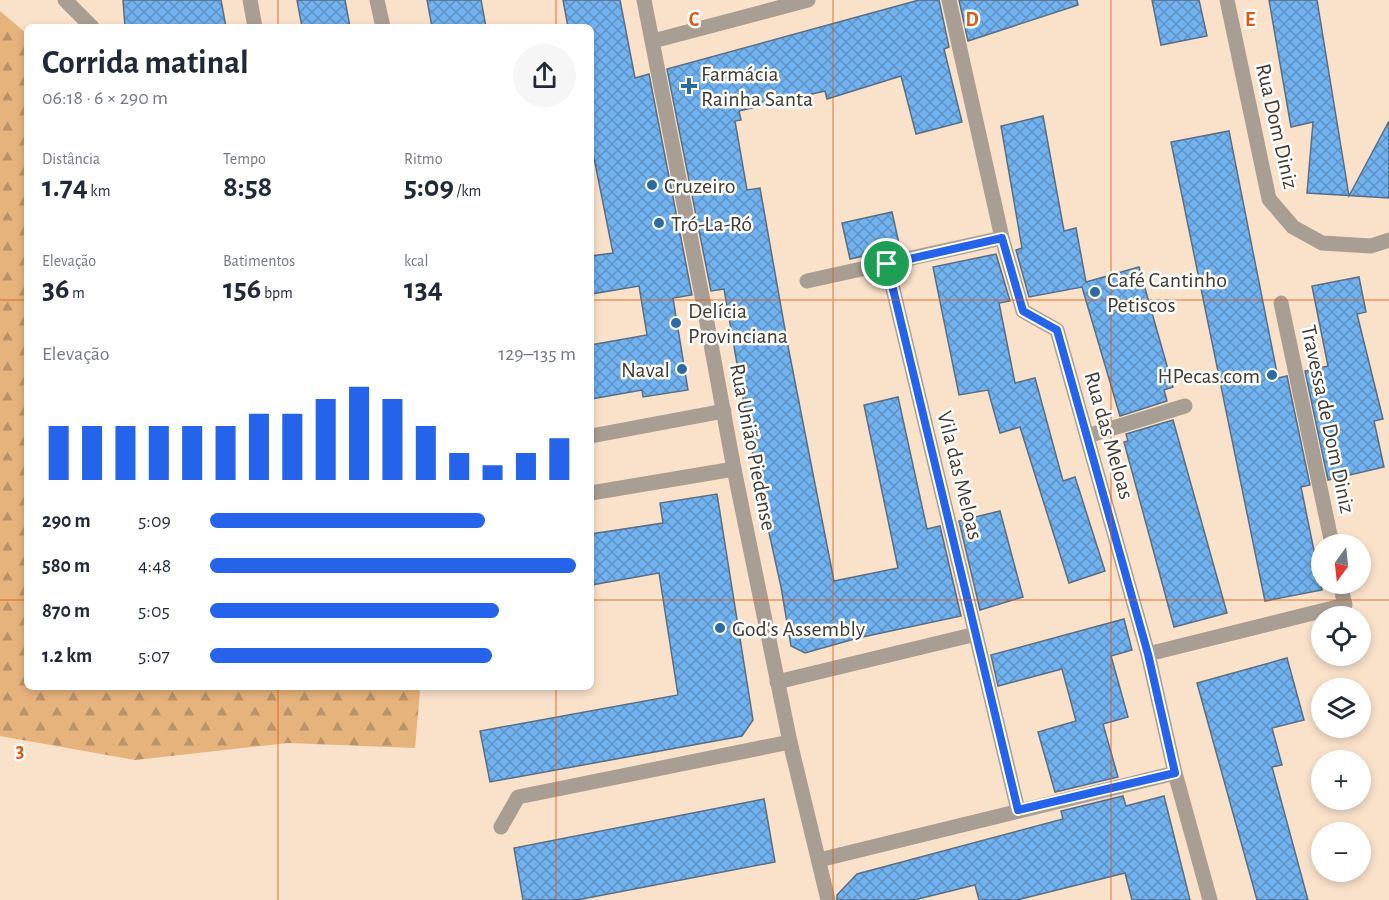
<!DOCTYPE html>
<html lang="pt">
<meta charset="utf-8">
<style>
:root{--surface:#fff;--page:#f6f6f7;--text:#1f2937;--muted:#747a83;--accent:#2563eb}
body{margin:0;font-family:"Alegreya Sans",sans-serif;background:var(--page);color:var(--text);height:100vh;display:flex;flex-direction:column;font-size:22px;white-space:nowrap}
*{box-sizing:border-box;margin:0}
p{font-size:20px;color:var(--muted)}
.icon{flex:none;width:33px;height:33px;fill:none;stroke:currentColor;stroke-width:2;stroke-linecap:round;stroke-linejoin:round}
.map{position:relative;flex:1;overflow:hidden}
.panel{position:absolute;left:24px;top:24px;width:570px;height:666px;display:flex;flex-direction:column;background:var(--surface);border-radius:9px;box-shadow:0 3px 9px #0003}
.panel>*{flex:none}
.needle{width:39px;rotate:195deg}
.fabs{position:absolute;left:1311px;top:534px;display:grid;gap:12px}
.fabs a{display:grid;place-items:center;width:60px;height:60px;border-radius:50%;background:var(--surface);box-shadow:0 3px 9px #0003;font-size:30px}
.pin{position:absolute;display:grid;place-items:center;width:51px;height:51px;color:#fff;margin:-26px;border:3px solid #fff;border-radius:50%;box-shadow:0 2px 6px #0007}
.round{display:grid;place-items:center;flex:none;width:63px;height:63px;border-radius:32px;background:var(--page)}
.overview{display:flex;align-items:center;justify-content:space-between;height:102px;padding:0 18px}
h1{font-size:33px;font-weight:700;line-height:45px}
.figures{display:grid;grid-template-columns:repeat(3,1fr);gap:9px;height:102px;padding:6px 18px}
.figures div{display:grid;align-content:center}
.figures b{font-size:30px;font-weight:700}
.figures small{font-size:16px;font-weight:400}
.figures p{font-size:16px}
.chart{height:168px;padding:12px 18px}
.chart p{display:flex;justify-content:space-between}
.chart svg{width:100%;height:108px;margin-top:6px;stroke:var(--accent);stroke-width:6}
ul{padding:0 18px;list-style:none;font-size:20px}
li{display:grid;grid-template-columns:96px 72px 1fr;align-items:center;height:45px}
li i{height:15px;border-radius:8px;background:var(--accent)}
.map>svg:first-child{display:block}
</style>
<div class="map">
<svg width="1389" height="900" viewBox="0 0 1389 900">
<defs>
<pattern id="forest-firs" width="22" height="20" patternUnits="userSpaceOnUse" patternTransform="scale(1.5)"><rect width="22" height="20" fill="#e6b37d"/><path d="M5 1l3.5 6h-7zM16 11l3.5 6h-7z" fill="#bc9367"/></pattern>
<pattern id="building-cross-hatch" width="8" height="8" patternUnits="userSpaceOnUse" patternTransform="scale(1.5)"><rect width="8" height="8" fill="#71b2f0"/><path d="M0 0l8 8M0 8l8-8" fill="none" stroke="#5e92c3"/></pattern>
</defs>
<rect width="100%" height="100%" fill="#fae2ca"/>
<path fill="url(#forest-firs)" d="M0 11 27 34V687H419L420 692 415 748 288 743 135 760 0 736Z"/>
<g fill="url(#building-cross-hatch)" stroke="#5a6e83" stroke-width="1.5">
<path d="M123 0H221L226 27H125Z"/>
<path d="M297 0H345L350 27H302Z"/>
<path d="M427 0H481L486 27H432Z"/>
<path d="M563 0H620L635 78 649 74 692 295 673 298 688 390 643 397 642 390 591 399V345L647 335 639 286 591 294V256L613 253 591 143V27H568Z"/>
<path d="M919 0H939L949 47 944 49 962 122 916 134 901 76 827 99 825 91 739 111 741 120 735 121 747 190 760 188 787 341 834 581 898 568 864 405 898 397 927 529 940 526 961 616 858 638 805 653 791 646 781 587 757 478 724 289 711 291 667 69Z"/>
<path d="M959 0H1077L1078 5 968 41Z"/>
<path d="M1152 0H1199L1207 36 1161 45Z"/>
<path d="M1269 0H1317L1349 196 1389 121V198L1307 193 1313 122 1291 127Z"/>
<path d="M1043 116 1064 231 1076 228 1086 282 1139 267 1173 387 1164 390 1167 401 1120 416 1082 287 1029 297 1016 250 1022 248 1001 126Z"/>
<path d="M1229 131 1278 378 1287 376 1310 485 1301 487 1322 590 1265 601 1171 142Z"/>
<path d="M892 212 900 248 850 259 842 223Z"/>
<path d="M996 254 1010 301 999 303 1015 383 1035 378 1063 481 1075 477 1105 571 1069 583 1020 427 1000 433 988 390 959 395 933 267Z"/>
<path d="M1359 277 1366 312 1357 314 1383 419 1374 421 1384 467 1328 480 1305 371 1328 366 1312 286Z"/>
<path d="M1173 420 1227 613 1174 627 1124 442 1128 441 1126 434Z"/>
<path d="M717 494 753 720 742 736 490 782 480 731 678 695 659 573 591 585V534L663 523 660 503Z"/>
<path d="M1000 511 1023 597 980 610 959 521Z"/>
<path d="M1124 619 1132 650 1111 656 1128 717 1103 724 1118 777 1055 792 1038 732 1076 721 1062 669 998 686 991 655Z"/>
<path d="M1287 658 1304 720 1272 728 1282 765 1272 767 1308 900H1257L1197 683Z"/>
<path d="M1123 796 1126 806 1164 796 1190 900H1132L1125 873 1017 900H979L975 885 914 900H837V895L857 874 1063 819 1061 811Z"/>
<path d="M764 799 775 862 577 900H523L514 848Z"/>
</g>
<g fill="none" stroke-linecap="round" stroke-linejoin="round">
<g stroke="#a89e94" stroke-width="15">
<path d="M65 0 92 27"/>
<path d="M250 0 255 27"/>
<path d="M377 0 383 27"/>
<path d="M949 0 1002 238 1023 311 1057 330 1148 654 1175 773 1210 900"/>
<path d="M1227 0 1269 199 1293 227 1322 243 1371 246 1389 240"/>
<path d="M653 41 808 0"/>
<path d="M887 264 1018 810"/>
<path d="M807 281 1002 238"/>
<path d="M1281 303 1332 544"/>
<path d="M591 436 724 411"/>
<path d="M1087 436 1185 406"/>
<path d="M591 493 734 469"/>
<path d="M1148 654 1345 605 1340 584"/>
<path d="M777 682 976 634"/>
<path d="M501 827 518 797 790 742"/>
<path d="M819 860 1175 773"/>
</g>
<path stroke="#a89e94" stroke-width="15" d="M644 0 703 301 734 469 790 742 828 900"/>
</g>
<g fill="none" stroke-linecap="round" stroke-linejoin="round">
<defs>
<path id="route" d="M1002 238 1023 311 1057 330 1148 654 1175 773 1018 810 887 264Z"/>
</defs>
<use href="#route" stroke="#fff" stroke-width="12"/>
<use href="#route" stroke="#2563eb" stroke-width="8"/>
</g>
<path fill="none" stroke="#e0570e" stroke-width="1.5" stroke-opacity="0.55" d="M278 0V27M556 0V27M833 0V900M1111 0V900M0 300H27M591 300H1389M0 600H27M591 600H1389M278 687V900M556 687V900"/>
<g fill="#2c6aa1" stroke="#fff" stroke-width="2">
<path d="M686 77h6v6h6v6h-6v6h-6v-6h-6v-6h6z"/>
<circle cx="652" cy="185" r="6"/>
<circle cx="659" cy="223" r="6"/>
<circle cx="1095" cy="292" r="6"/>
<circle cx="676" cy="323" r="6"/>
<circle cx="682" cy="369" r="6"/>
<circle cx="1272" cy="375" r="6"/>
<circle cx="720" cy="628" r="6"/>
</g>
<g text-anchor="middle" stroke-width="5" stroke-linejoin="round" paint-order="stroke">
<g font-size="22" fill="#42392f" stroke="#fff" text-anchor="start">
<text x="701" y="81">Farmácia<tspan x="701" dy="25">Rainha Santa</tspan></text>
<text x="664" y="193">Cruzeiro</text>
<text x="671" y="231">Tró-La-Ró</text>
<text x="1107" y="287">Café Cantinho<tspan x="1107" dy="25">Petiscos</tspan></text>
<text x="688" y="318">Delícia<tspan x="688" dy="25">Provinciana</tspan></text>
<text x="670" y="377" text-anchor="end">Naval</text>
<text x="1260" y="383" text-anchor="end">HPecas.com</text>
<text x="732" y="636">God's Assembly</text>
</g>
<g font-size="22" fill="#42392f" stroke="#fff">
<text transform="translate(1278 126) rotate(77)" y="8">Rua Dom Diniz</text>
<text transform="translate(1329 419) rotate(78)" y="8">Travessa de Dom Diniz</text>
<text transform="translate(1110 435) rotate(74)" y="8">Rua das Meloas</text>
<text transform="translate(754 447) rotate(79)" y="8">Rua União Piedense</text>
<text transform="translate(961 475) rotate(76)" y="8">Vila das Meloas</text>
</g>
</g>
<g font-size="20" text-anchor="middle" font-weight="bold" fill="#e0570e" stroke="#fff" stroke-width="5" stroke-linejoin="round" paint-order="stroke">
<text x="694" y="26">C</text>
<text x="972" y="26">D</text>
<text x="1250" y="26">E</text>
<text x="20" y="757">3</text>
</g>
</svg>
<div class="fabs">
<a><svg class="needle" viewBox="-14 -14 28 28"><path d="M0-13l5 13h-10z" fill="#e53935"/><path d="M0 13l5-13h-10z" fill="#747a83"/></svg></a>
<a><svg class="icon" aria-label="locate" viewBox="0 0 24 24"><circle cx="12" cy="12" r="6"/><path d="M12 2v4M12 18v4M2 12h4M18 12h4"/></svg></a>
<a><svg class="icon" aria-label="layers" viewBox="0 0 24 24"><path d="M12 4l9 5-9 5-9-5zM3 14l9 5 9-5"/></svg></a>
<a>+</a>
<a>−</a>
</div>
<div class="pin" style="left:887px;top:264px;background:#1e9e55"><svg class="icon" aria-label="arrive" viewBox="0 0 24 24"><path d="M6 21V4h12l-3 4 3 4H6"/></svg></div>
<section class="panel">
<div class="overview"><div><h1>Corrida matinal</h1><p>06:18 · 6 × 290 m</p></div><a class="round"><svg class="icon" aria-label="share" viewBox="0 0 24 24"><path d="M12 15V3M7 8l5-5 5 5M5 13v7h14v-7"/></svg></a></div>
<div class="figures">
<div><p>Distância</p><b>1.74<small> km</small></b></div>
<div><p>Tempo</p><b>8:58</b></div>
<div><p>Ritmo</p><b>5:09<small> /km</small></b></div>
</div>
<div class="figures">
<div><p>Elevação</p><b>36<small> m</small></b></div>
<div><p>Batimentos</p><b>156<small> bpm</small></b></div>
<div><p>kcal</p><b>134</b></div>
</div>
<div class="chart"><p><span>Elevação</span>129–135 m</p>
<svg viewBox="0 0 160 44" preserveAspectRatio="none"><path d="M5 44V22M15 44V22M25 44V22M35 44V22M45 44V22M55 44V22M65 44V17M75 44V17M85 44V11M95 44V6M105 44V11M115 44V22M125 44V33M135 44V38M145 44V33M155 44V27"/></svg>
</div>
<ul>
<li><b>290 m</b>5:09<i style="width:75%"></i></li>
<li><b>580 m</b>4:48<i style="width:100%"></i></li>
<li><b>870 m</b>5:05<i style="width:79%"></i></li>
<li><b>1.2 km</b>5:07<i style="width:77%"></i></li>
</ul>
</section>
</div>
